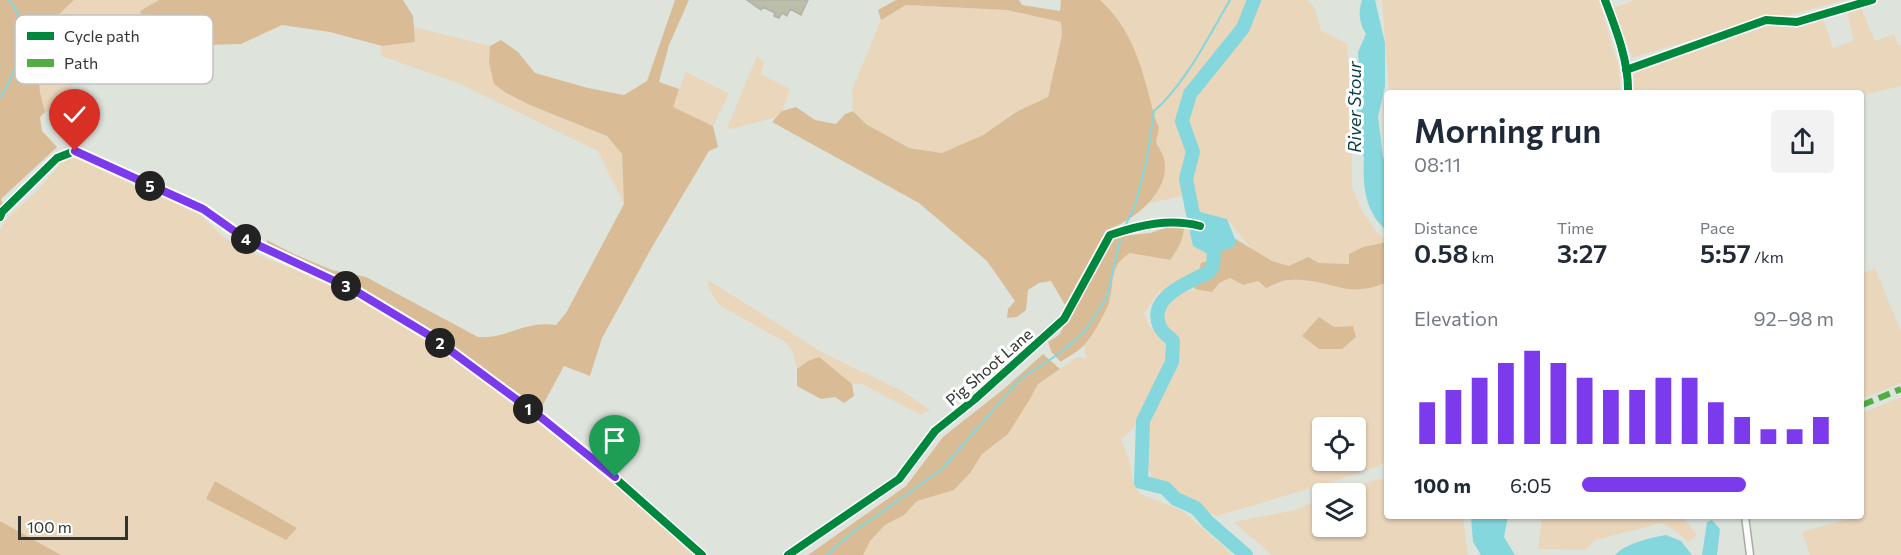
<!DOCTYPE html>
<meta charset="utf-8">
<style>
:root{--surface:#fff;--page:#f2f2f3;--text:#1f2937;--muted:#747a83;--accent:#7c3aed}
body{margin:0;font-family:Commissioner,sans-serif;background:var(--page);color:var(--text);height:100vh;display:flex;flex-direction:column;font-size:22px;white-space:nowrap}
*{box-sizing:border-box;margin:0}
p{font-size:20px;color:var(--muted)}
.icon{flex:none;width:33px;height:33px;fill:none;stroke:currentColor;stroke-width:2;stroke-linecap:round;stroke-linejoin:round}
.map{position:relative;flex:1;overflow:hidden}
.drawer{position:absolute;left:1384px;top:90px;width:480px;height:429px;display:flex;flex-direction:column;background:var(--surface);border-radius:6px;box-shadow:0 2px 4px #0004}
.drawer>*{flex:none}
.tools{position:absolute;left:1312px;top:417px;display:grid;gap:12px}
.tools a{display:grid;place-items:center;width:54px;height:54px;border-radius:6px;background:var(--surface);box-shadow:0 2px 4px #0004;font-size:30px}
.scale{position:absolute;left:18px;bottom:15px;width:110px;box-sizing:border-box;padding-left:6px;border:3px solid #31352f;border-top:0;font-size:16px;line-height:21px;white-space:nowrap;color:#31352f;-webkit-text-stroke:4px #fff;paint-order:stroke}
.pin{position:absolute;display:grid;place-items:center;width:51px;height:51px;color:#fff;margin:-62px -26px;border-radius:50% 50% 50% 0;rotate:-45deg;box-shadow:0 0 6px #0007}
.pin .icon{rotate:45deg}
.km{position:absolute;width:30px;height:30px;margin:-15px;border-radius:50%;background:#222;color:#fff;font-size:16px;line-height:30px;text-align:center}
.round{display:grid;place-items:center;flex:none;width:63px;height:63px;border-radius:6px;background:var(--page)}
.overview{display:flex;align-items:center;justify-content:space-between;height:102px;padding:0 30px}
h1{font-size:33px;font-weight:600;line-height:45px}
.stats{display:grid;grid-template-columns:repeat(3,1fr);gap:9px;height:102px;padding:6px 30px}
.stats div{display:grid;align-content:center}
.stats b{font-size:26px;font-weight:600}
.stats small{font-size:16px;font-weight:400}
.stats p{font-size:16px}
.chart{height:168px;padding:12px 30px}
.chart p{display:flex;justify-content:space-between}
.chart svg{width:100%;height:108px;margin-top:6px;stroke:var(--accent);stroke-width:6}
ul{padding:0 30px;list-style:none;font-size:20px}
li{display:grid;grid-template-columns:96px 72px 1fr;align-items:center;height:45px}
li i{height:15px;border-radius:8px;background:var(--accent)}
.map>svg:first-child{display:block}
</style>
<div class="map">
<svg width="1901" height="555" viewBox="0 0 1901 555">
<rect width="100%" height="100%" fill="#dee4dc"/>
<g fill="#ead6bb" fill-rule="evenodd">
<path d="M74 0H159L140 11 145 24 160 33 134 42 117 77 86 63 56 112H45L40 92 35 37Z"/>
<path d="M1100 0H1307L1314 6 1321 30 1347 44 1351 97 1352 187 1361 209 1376 231 1387 242 1363 247 1350 264 1319 263 1308 257 1289 266 1272 261 1253 251 1227 219 1200 212 1193 214 1183 196 1149 203C1165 178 1169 169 1156 142L1159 128C1153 114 1151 102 1147 87 1138 54 1126 23 1100 0Z"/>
<path d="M1382 0H1599L1619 67 1620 93H1389Z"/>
<path d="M1635 0H1845L1779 18H1764L1632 58 1614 8Z"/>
<path d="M906 5 1007 10 1061 22 1062 35 1048 97 1018 111 983 135 943 153 909 148 866 124 853 111 852 90 881 20Z"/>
<path d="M1861 8 1875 41 1894 34 1898 45H1901V86L1862 95V93H1633L1634 72 1770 25 1795 28 1823 19 1833 48 1854 41 1847 12Z"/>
<path d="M414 27 490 46 489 63 494 83 506 93 530 105 608 136 622 154 624 204 598 151 458 83 381 56 382 46 414 42Z"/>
<path d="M757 56 764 62 761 74 790 89 782 111 777 117 731 129 727 128Z"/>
<path d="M686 72 729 93 713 126 672 107Z"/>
<path d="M75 157 133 185 185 204 201 215 223 237 251 252 330 284 401 323 452 354 609 479 693 555H61L0 521V231L5 220 37 191 60 164 67 158Z"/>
<path d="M1184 222 1196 223 1208 242 1212 259 1197 275 1158 293 1144 313 1149 325 1164 340 1168 363 1134 427 1121 440 1128 456 1133 480 1140 494 1183 511 1233 555H863L870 541 885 525 904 515 917 501 954 490 970 473 982 454 1008 434 1030 399 1038 384 1077 357 1086 358 1084 344 1106 309 1111 296V280L1119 260 1130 253 1170 260C1179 248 1185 237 1184 222Z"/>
<path d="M1875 268 1901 332V383L1862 399V273Z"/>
<path d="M1230 278 1243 285 1258 281 1266 288C1273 285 1282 280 1289 280 1330 277 1345 301 1387 282V460L1379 466 1338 480 1217 516 1208 513 1180 493 1152 478 1146 460 1148 428 1156 406 1174 374 1176 339 1164 325 1162 309C1176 291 1189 288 1212 291L1219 283ZM1323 428H1356V460H1323Z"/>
<path d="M708 280 822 352 902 391 930 410 921 415 862 384H852L819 358 808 361 797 369 793 352 785 342 719 305 709 289Z"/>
<path d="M1901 397V555H1810L1802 532 1862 515V413Z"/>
<path d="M1387 479 1388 516H1463L1468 555H1272L1234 522 1295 510 1323 498V526H1356V494L1334 493 1376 480Z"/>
<path d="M1542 516H1682L1697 535 1688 542 1676 531 1662 523 1595 540 1585 550 1538 549Z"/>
</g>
<g fill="#d9bc96">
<path d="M0 0H74L35 37 40 92 45 112 40 117 42 131 57 147 1 199 3 204 0 208Z"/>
<path d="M159 0H403L413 16 415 42 382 46 330 32 282 25 241 44 205 45 160 33 145 24 140 11Z"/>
<path d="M675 0H689L669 45 659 82 679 89 673 107 713 126 718 147 709 151 652 247 602 338 590 376 564 366 539 412C483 365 422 322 357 288 327 272 295 261 266 245L267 240 294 254 332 270 366 277 478 337C508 339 524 320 556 325L566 313 624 204 622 154 607 136 530 105 506 93 494 84 489 63 490 46 501 40 518 52 535 73 588 88 624 95 647 81Z"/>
<path d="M896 0H1019L1022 5 1060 11 1061 0H1100C1126 23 1138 54 1147 87 1151 102 1153 114 1159 128L1156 142C1158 147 1163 153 1164 159 1172 191 1133 222 1106 230L1065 305 1051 281 1039 283 1028 290 1026 310 1017 317 1007 318 1008 309 1015 301 987 261 919 203 772 122 782 111 796 107 815 120 836 124 845 114 853 111 866 124 909 148 942 153 983 135 1018 111 1048 97 1062 35 1061 22 1007 10 906 5 881 20 878 10Z"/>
<path d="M1184 222C1185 237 1179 248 1170 260L1130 253C1105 268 1117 288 1106 310 1099 323 1089 344 1076 352 1071 356 1066 357 1061 362L1052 353 1048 342 1059 335 1114 237 1150 233Z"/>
<path d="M1234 238 1272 261 1289 266 1308 257 1319 263 1349 264V254L1363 247 1387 242V282C1345 301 1330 277 1289 280 1282 280 1273 285 1266 288L1258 281 1243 285 1230 278 1219 283 1212 292 1194 289 1201 263 1212 259 1217 253 1216 241Z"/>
<path d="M1319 317 1334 327 1353 326 1356 337 1342 349H1319L1302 336Z"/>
<path d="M1043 354 1060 369 1038 384 1030 399 1008 434 982 454 970 473 954 490 917 501 904 515 885 525 870 541 863 555H808L906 486 943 437 1005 388Z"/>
<path d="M819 357 852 384 854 396 844 403 835 397 821 399 797 386V369L808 361Z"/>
<path d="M215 481 297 528 286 540 206 499Z"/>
<path d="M0 521 61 555H0Z"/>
</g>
<g fill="#84d7dd">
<path d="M1362 0H1375L1385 43V86L1378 117 1383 157 1387 167V233C1383 226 1376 221 1373 214 1363 197 1363 175 1364 157L1360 152 1362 148 1358 142 1356 108 1360 81 1358 52 1366 34C1359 22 1358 13 1362 0Z"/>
<path d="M1200 212 1227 219 1237 244 1229 249 1208 254 1193 246 1190 233 1193 214Z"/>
<path d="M1471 516H1508L1504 537 1515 555H1481L1473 542Z"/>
<path d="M1712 520 1720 529 1717 555H1702L1707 522Z"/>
<path d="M1666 535 1681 541 1692 555H1615C1624 544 1652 537 1666 535Z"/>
</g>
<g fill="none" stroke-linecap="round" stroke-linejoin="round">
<g stroke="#84d7dd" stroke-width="2">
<path d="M0 97C13 82 26 40 21 20 20 14 13 6 9 0"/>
<path d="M1125 226 1135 206 1147 158 1154 111C1184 86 1210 34 1230 0"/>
<path d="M826 555 852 533 942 469 1020 379 1060 353 1085 331 1107 297 1120 240"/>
</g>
<path stroke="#84d7dd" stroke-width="14" d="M1246 555 1208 522 1196 508 1176 499 1165 488 1141 482 1143 421 1172 362 1173 341C1169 337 1162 332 1160 327 1146 297 1190 282 1209 272L1213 266 1215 238 1193 214 1186 179 1193 152 1182 121 1190 94 1243 28 1254 0"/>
</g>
<path fill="#bdbeaa" stroke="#b0b2ac" stroke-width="1.5" d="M747 0H808L801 15 790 9 787 16 782 13 779 18 774 16 775 13 763 7 761 10Z"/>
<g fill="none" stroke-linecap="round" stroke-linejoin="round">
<defs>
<g id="street">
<path d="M1605 0C1616 29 1629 62 1628 93"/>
<path d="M0 217 2 212 57 158 75 151 203 209 247 240 354 290 432 337 543 419 615 478 702 555"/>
<path d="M1745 516 1750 555"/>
<path d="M788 555 899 479 935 431 975 399 1064 319 1110 235C1140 225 1169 218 1200 226"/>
</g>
</defs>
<use href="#street" stroke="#a7aba5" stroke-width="9"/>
<use href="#street" stroke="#fafbfa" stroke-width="6"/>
<path stroke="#54ac45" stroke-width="6" stroke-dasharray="12 6" stroke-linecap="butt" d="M1862 405 1901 389"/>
<defs>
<g id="cycleway">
<path d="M1605 0C1616 29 1629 62 1628 93"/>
<path d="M1626 70 1766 20 1797 22 1872 0"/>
<path d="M0 217 2 212 57 158 75 151 203 209 247 240 354 290 432 337 543 419 615 478 702 555"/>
<path d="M788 555 899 479 935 431 975 399 1064 319 1110 235C1140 225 1169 218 1200 226"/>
</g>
</defs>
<use href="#cycleway" stroke="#fff" stroke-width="11"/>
<use href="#cycleway" stroke="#00873e" stroke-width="8"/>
</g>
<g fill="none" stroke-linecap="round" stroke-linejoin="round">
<defs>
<path id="route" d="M75 151 203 209 247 240 354 290 432 337 543 419 615 477"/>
</defs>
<use href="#route" stroke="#fff" stroke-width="12"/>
<use href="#route" stroke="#7c3aed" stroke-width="8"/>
</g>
<g text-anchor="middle" stroke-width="6" stroke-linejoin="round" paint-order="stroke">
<g font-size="16" fill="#31352f" stroke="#fff">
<text transform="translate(989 367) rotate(-41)" y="6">Pig Shoot Lane</text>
</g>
<g font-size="18" font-style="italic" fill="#073f44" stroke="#fff">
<text transform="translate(1355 107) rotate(-90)" y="6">River Stour</text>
</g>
</g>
<rect x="15" y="15" width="198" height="69" rx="9" fill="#fff" stroke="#c1c2c1" stroke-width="1.5"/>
<rect x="27" y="32" width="27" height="8" fill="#00873e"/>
<rect x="27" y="59" width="27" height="8" fill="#54ac45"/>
<g font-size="16" fill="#31352f">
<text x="64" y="42">Cycle path</text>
<text x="64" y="69">Path</text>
</g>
</svg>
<div class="tools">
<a><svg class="icon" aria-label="locate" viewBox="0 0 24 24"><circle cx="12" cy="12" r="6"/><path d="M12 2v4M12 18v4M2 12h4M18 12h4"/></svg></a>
<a><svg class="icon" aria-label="layers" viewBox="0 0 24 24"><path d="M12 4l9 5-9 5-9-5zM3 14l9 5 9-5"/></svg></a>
</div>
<div class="scale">100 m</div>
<div class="pin" style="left:615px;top:477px;background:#1e9e55"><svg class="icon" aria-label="arrive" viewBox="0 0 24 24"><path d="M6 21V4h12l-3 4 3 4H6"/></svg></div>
<div class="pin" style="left:75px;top:151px;background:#d93025"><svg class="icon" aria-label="check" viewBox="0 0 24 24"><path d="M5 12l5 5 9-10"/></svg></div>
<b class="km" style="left:528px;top:409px">1</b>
<b class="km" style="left:440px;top:343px">2</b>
<b class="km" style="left:346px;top:286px">3</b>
<b class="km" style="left:246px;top:239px">4</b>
<b class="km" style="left:150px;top:186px">5</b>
<section class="drawer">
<div class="overview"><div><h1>Morning run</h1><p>08:11</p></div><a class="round"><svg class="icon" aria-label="share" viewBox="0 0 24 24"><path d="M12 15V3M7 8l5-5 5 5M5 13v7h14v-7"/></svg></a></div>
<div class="stats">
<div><p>Distance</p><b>0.58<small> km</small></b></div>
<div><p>Time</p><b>3:27</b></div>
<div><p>Pace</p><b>5:57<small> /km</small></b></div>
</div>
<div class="chart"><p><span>Elevation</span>92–98 m</p>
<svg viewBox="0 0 160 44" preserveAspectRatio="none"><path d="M5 44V27M15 44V22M25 44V17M35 44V11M45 44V6M55 44V11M65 44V17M75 44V22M85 44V22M95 44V17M105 44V17M115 44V27M125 44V33M135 44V38M145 44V38M155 44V33"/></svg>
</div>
<ul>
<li><b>100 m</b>6:05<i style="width:65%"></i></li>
</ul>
</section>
</div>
